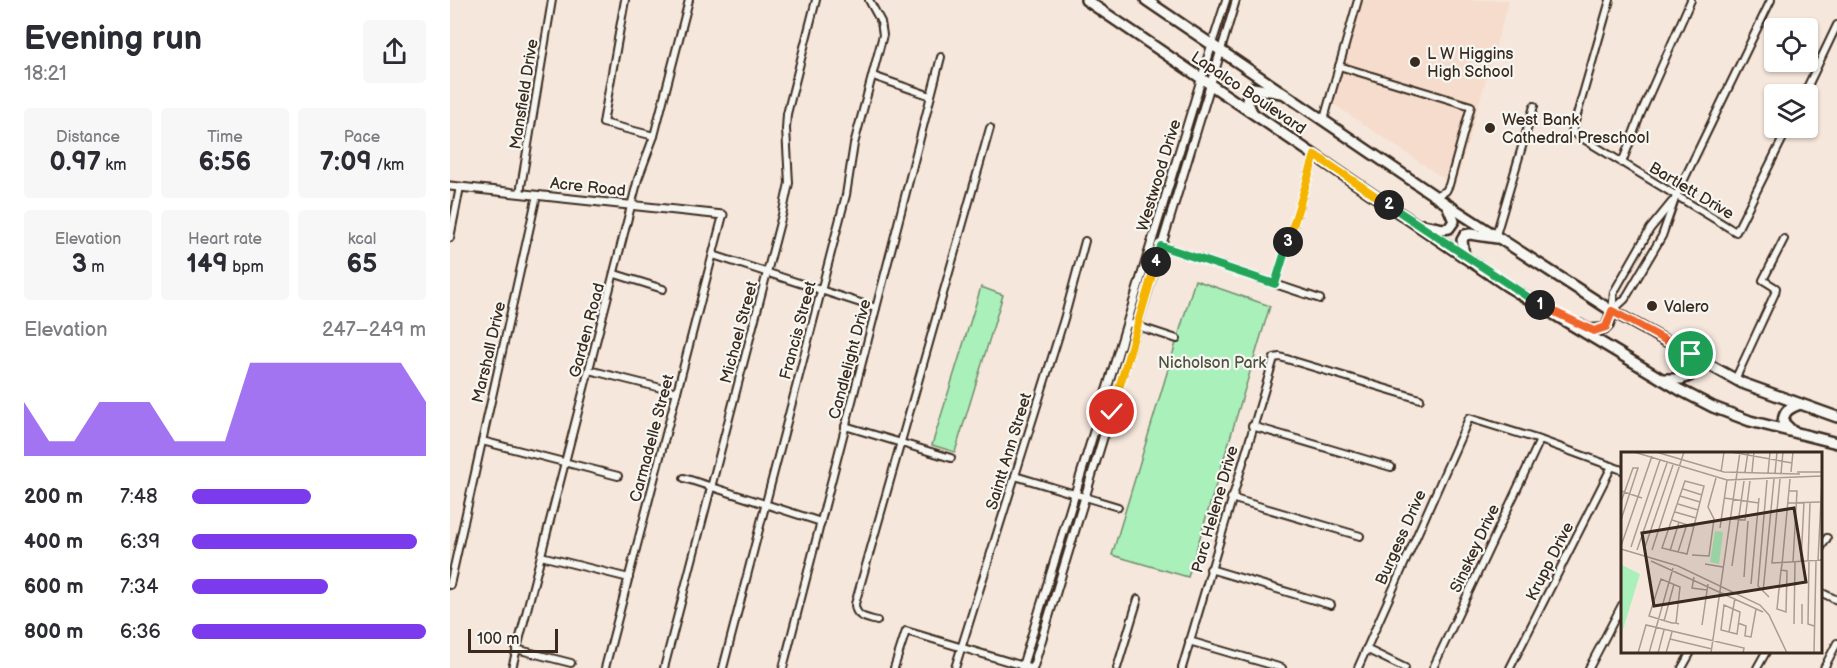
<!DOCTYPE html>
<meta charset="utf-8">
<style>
:root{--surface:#fff;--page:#f7f7f7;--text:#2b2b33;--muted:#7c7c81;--accent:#7c3aed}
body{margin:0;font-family:"Balsamiq Sans",sans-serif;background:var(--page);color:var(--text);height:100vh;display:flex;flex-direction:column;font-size:22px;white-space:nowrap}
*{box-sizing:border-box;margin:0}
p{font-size:20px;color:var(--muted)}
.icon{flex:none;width:33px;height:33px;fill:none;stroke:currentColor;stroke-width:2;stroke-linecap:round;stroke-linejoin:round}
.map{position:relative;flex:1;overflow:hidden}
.panel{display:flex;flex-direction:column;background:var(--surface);width:450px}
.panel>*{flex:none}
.tools{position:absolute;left:1314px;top:18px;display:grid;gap:12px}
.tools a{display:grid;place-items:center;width:54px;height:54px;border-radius:6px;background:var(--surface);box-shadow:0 2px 4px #0004;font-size:30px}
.scale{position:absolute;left:18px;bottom:15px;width:90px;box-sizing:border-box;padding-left:6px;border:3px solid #3b2a1e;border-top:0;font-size:16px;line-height:21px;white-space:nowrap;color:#3b2a1e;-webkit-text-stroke:4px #f6f6f2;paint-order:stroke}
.pin{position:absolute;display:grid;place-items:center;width:51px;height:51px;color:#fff;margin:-26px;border:3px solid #fff;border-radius:50%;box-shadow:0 2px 6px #0007}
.km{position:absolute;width:30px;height:30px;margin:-15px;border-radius:50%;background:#222;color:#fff;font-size:16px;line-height:30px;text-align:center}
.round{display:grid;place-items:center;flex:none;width:63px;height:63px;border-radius:6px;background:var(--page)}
.head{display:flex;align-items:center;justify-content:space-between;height:102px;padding:0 24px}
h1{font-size:33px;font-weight:700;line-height:45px}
.stats{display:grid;grid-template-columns:repeat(3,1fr);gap:9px;height:102px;padding:6px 24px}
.stats div{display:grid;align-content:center;border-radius:6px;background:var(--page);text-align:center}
.stats b{font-size:26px;font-weight:700}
.stats small{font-size:16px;font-weight:400}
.stats p{font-size:16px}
.chart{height:168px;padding:12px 24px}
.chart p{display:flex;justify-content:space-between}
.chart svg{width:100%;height:108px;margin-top:6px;fill:var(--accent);opacity:.7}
ul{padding:0 24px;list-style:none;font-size:20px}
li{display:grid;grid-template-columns:96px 72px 1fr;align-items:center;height:45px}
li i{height:15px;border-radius:8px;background:var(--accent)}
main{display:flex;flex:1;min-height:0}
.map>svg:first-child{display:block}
</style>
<main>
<section class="panel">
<div class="head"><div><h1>Evening run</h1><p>18:21</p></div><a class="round"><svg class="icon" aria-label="share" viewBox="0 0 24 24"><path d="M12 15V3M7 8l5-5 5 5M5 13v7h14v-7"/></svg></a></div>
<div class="stats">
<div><p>Distance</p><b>0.97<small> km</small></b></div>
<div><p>Time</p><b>6:56</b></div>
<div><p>Pace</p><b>7:09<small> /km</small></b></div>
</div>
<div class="stats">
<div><p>Elevation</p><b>3<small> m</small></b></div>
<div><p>Heart rate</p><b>149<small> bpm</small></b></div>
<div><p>kcal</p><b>65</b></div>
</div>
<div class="chart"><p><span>Elevation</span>247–249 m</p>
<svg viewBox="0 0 160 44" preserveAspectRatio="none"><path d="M0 44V22L10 38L20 38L30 22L40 22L50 22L60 38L70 38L80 38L90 6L100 6L110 6L120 6L130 6L140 6L150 6L160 22V44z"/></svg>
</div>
<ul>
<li><b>200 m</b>7:48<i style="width:51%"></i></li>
<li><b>400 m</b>6:39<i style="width:96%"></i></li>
<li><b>600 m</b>7:34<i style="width:58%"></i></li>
<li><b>800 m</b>6:36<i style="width:100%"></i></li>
</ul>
</section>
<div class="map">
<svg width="1387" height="668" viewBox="0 0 1387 668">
<rect width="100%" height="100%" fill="#f6e7dc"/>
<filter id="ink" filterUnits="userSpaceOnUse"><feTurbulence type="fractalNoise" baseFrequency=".0167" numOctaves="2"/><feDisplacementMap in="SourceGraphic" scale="12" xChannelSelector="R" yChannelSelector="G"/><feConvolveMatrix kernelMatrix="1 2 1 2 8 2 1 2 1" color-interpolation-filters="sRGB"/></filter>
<g filter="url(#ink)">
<path fill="#f6dccc" d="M908 0H1059L1005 186 879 101Z"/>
<g fill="#aaf0bb" stroke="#728d6c" stroke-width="1.5">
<path d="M745 280 820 306 738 577 662 555Z"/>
<path d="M531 287 553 295 505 452 482 445Z"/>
</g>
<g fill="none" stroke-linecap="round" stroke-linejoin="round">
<defs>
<g id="minor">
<path d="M175 0 153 123 204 136"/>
<path d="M1160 0 1122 132 1286 232 1338 128"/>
<path d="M762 44 776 0"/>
<path d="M771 50 786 0"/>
<path d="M889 66 1021 106 999 185 996 191 985 196"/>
<path d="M423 76 481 96"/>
<path d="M1354 94 1387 25"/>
<path d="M874 119 908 0"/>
<path d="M1172 163 1191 113 1241 0"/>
<path d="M70 193 102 0"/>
<path d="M1046 235 1084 106"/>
<path d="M0 238 10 187"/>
<path d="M711 246 870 299"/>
<path d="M263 255 426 308"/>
<path d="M165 274 213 289"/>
<path d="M825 284 865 155"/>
<path d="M1162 311 1175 299 1212 236 1226 196 1321 0"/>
<path d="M1162 311 1164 292 1200 229 1222 202"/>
<path d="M678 323 727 339"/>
<path d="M139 370 227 392"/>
<path d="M1285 380 1325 293 1326 288 1313 280 1334 239"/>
<path d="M395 426 501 458"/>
<path d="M802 426 941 467"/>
<path d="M32 441 168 476"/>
<path d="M565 476 668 507"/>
<path d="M234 478 371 522"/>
<path d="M781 498 910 536"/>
<path d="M1370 549 1377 538"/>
<path d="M91 556 179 578"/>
<path d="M760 569 881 605"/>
<path d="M0 585 87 195"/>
<path d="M1370 592 1387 600"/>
<path d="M427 621C416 618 405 617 405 604L540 128"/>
<path d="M739 641 832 668"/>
<path d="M66 649 121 663"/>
<path d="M916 649 955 668"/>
<path d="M62 668 188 179 204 136 239 0"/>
<path d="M155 668 273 215"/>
<path d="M214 668 333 211 339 183 336 129 337 114 366 0"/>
<path d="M273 668 396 195 404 144 433 35 431 22 419 0"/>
<path d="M333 668 491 57"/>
<path d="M444 668 456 631 580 668"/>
<path d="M505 668 614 319 635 241"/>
<path d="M667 668 688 599"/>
<path d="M732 668 824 358 830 357 970 399"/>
<path d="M908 668 1019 418 1090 440 1172 470"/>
<path d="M983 668 1090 440"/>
<path d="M1060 668 1162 466"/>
<path d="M1139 668 1172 605"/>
<path d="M1232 668 1241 652"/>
<path d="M1307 668 1316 652"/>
<path d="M1374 668 1387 643"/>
</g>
<g id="tertiary">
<path d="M0 186 273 215"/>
<path d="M572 668 762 44"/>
<path d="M583 668 771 50"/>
</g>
<g id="primary">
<path d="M636 0 1057 286 1230 390 1263 407 1300 421 1387 443"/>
<path d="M696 0 1001 207 1162 311 1292 383 1387 417"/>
<path d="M802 112 797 101 798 93 803 88 831 93"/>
<path d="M972 225 993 229 999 228 1004 221 998 207"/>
<path d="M1014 257 1012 240 1015 235 1020 234 1047 238"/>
<path d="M1130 325 1139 330 1154 329 1158 325 1162 311"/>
<path d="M1212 379H1232L1241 375 1243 366 1241 354"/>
<path d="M1341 430 1333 422C1334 410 1340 408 1350 404"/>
</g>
</defs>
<use href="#minor" stroke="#3b2a1e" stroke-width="10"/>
<use href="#tertiary" stroke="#3b2a1e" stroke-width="11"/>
<use href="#primary" stroke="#3b2a1e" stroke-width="14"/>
<use href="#minor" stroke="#f6f6f2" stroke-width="6"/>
<use href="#tertiary" stroke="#f6f6f2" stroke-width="7"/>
<use href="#primary" stroke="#f6f6f2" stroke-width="9"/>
</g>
</g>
<g fill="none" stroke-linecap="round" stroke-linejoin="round" filter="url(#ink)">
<defs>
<path id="split-1" d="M1090 305 1144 331 1156 327 1162 311 1241 354"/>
<path id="split-2" d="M939 205 1090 305"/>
<path id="split-3" d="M838 242 865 155 939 205"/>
<path id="split-4" d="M706 262 711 246 825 284 838 242"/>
<path id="split-5" d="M662 412 706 262"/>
</defs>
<use href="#split-1" stroke="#fff" stroke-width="12"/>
<use href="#split-2" stroke="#fff" stroke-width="12"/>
<use href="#split-3" stroke="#fff" stroke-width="12"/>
<use href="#split-4" stroke="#fff" stroke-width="12"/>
<use href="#split-5" stroke="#fff" stroke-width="12"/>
<use href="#split-1" stroke="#f0652b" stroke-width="8"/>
<use href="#split-2" stroke="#22a559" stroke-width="8"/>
<use href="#split-3" stroke="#f5b400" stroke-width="8"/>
<use href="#split-4" stroke="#22a559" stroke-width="8"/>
<use href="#split-5" stroke="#f5b400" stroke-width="8"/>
</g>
<g fill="#3b2a1e" stroke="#f6f6f2" stroke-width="2">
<circle cx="965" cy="62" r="6"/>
<circle cx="1040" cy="128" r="6"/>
<circle cx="1202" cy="306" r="6"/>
</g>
<g text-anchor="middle" stroke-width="4.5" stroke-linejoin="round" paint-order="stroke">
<g font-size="16" fill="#3b2a1e" stroke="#f6f6f2" text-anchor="start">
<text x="977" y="59">L W Higgins<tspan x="977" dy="18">High School</tspan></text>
<text x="1052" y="125">West Bank<tspan x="1052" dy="18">Cathedral Preschool</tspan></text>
<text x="1214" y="312">Valero</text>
</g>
<g font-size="16" fill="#3b2a1e" stroke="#f6f6f2">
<text transform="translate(799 92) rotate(34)" y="6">Lapalco Boulevard</text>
<text transform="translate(73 94) rotate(-81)" y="6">Mansfield Drive</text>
<text transform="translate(708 175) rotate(-73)" y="6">Westwood Drive</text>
<text transform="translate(138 186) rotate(6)" y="6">Acre Road</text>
<text transform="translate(1242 190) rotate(31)" y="6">Bartlett Drive</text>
<text transform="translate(136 330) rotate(-75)" y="6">Garden Road</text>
<text transform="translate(347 330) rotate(-75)" y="6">Francis Street</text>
<text transform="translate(288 332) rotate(-75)" y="6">Michael Street</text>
<text transform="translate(38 352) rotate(-77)" y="6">Marshall Drive</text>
<text transform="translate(399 359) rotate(-75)" y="6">Candlelight Drive</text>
<text transform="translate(201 438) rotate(-75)" y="6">Carmadelle Street</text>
<text transform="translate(558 451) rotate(-73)" y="6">Saintt Ann Street</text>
<text transform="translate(764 509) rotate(-74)" y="6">Parc Helene Drive</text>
<text transform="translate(950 537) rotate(-66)" y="6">Burgess Drive</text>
<text transform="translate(1024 548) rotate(-65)" y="6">Sinskey Drive</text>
<text transform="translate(1099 561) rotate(-63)" y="6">Krupp Drive</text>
</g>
<g font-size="16" fill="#51523d" stroke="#f6f6f2">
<text x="762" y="368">Nicholson Park</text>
</g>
</g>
<g transform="translate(1171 452)">
<rect width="201" height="201" fill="#f6e7dc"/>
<path d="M94 79 102 80 98 112 89 110ZM1 113 19 122 0 184V116Z" fill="#aaf0bb"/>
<path fill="none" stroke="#ab9b90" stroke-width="1.5" d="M13 0 106 28 201 24M35 0 103 20 179 22M110 0 171 11M100 20 103 0M124 20 127 0M131 20 133 0M170 20 172 0M176 20H201M147 21 149 0M154 21 156 0M160 21 162 0M159 27 151 111 201 108M146 28 137 134 148 145M64 29 83 34 66 102 41 96ZM62 37 81 43M0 39 21 46M168 39H176L172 110M59 44 79 50M103 46 138 51M0 50 12 16H17L0 68M167 51 199 50M57 52 77 58M54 60 75 66M109 67 124 68 129 29M51 68 73 75M99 76 106 28M0 94 31 4M10 95 39 8M24 95 52 13M0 97 57 114 139 153 148 163 166 201M16 98 46 11M31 98 63 0M49 99 58 70M57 100 66 72M71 103 88 104 93 67 87 55 95 26M30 109 142 160M180 109 183 50M187 109 189 50M188 109 187 172 193 174M197 109 201 27M84 112 102 115M111 114 123 29M160 118 166 119 165 160 156 157 160 118 161 113 169 27M73 125 71 136 86 138M123 125 127 69M130 132 138 46M142 140 153 27M181 152V172M103 153 119 160 116 182 100 178ZM43 169 53 132M55 171 59 135 40 127 28 164 51 171H55L58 172M117 171 125 174 124 184 130 185 135 157M173 172 174 110M81 173 87 132M108 180 114 146M49 187 91 197M17 201 25 173 123 196 122 201M28 201 52 116M37 201 43 178M45 201 51 180M90 201 119 0M193 201 195 109"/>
<path fill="#3b2a1e" fill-opacity="0.15" stroke="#3b2a1e" stroke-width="3" d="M173 56 185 130 33 154 21 81Z"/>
<rect width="201" height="201" fill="none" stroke="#3b2a1e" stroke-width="3"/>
</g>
</svg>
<div class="tools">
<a><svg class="icon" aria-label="locate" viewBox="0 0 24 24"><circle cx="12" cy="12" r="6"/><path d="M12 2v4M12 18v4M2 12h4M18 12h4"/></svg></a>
<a><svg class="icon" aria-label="layers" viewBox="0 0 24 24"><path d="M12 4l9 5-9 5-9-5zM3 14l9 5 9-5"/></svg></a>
</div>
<div class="scale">100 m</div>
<div class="pin" style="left:1241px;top:354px;background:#1e9e55"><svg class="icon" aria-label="arrive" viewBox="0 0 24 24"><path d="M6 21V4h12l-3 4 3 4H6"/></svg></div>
<div class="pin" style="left:662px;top:412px;background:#d93025"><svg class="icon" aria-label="check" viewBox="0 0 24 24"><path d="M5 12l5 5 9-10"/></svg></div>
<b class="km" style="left:1090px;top:305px">1</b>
<b class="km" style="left:939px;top:205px">2</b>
<b class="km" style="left:838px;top:242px">3</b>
<b class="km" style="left:706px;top:262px">4</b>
</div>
</main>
